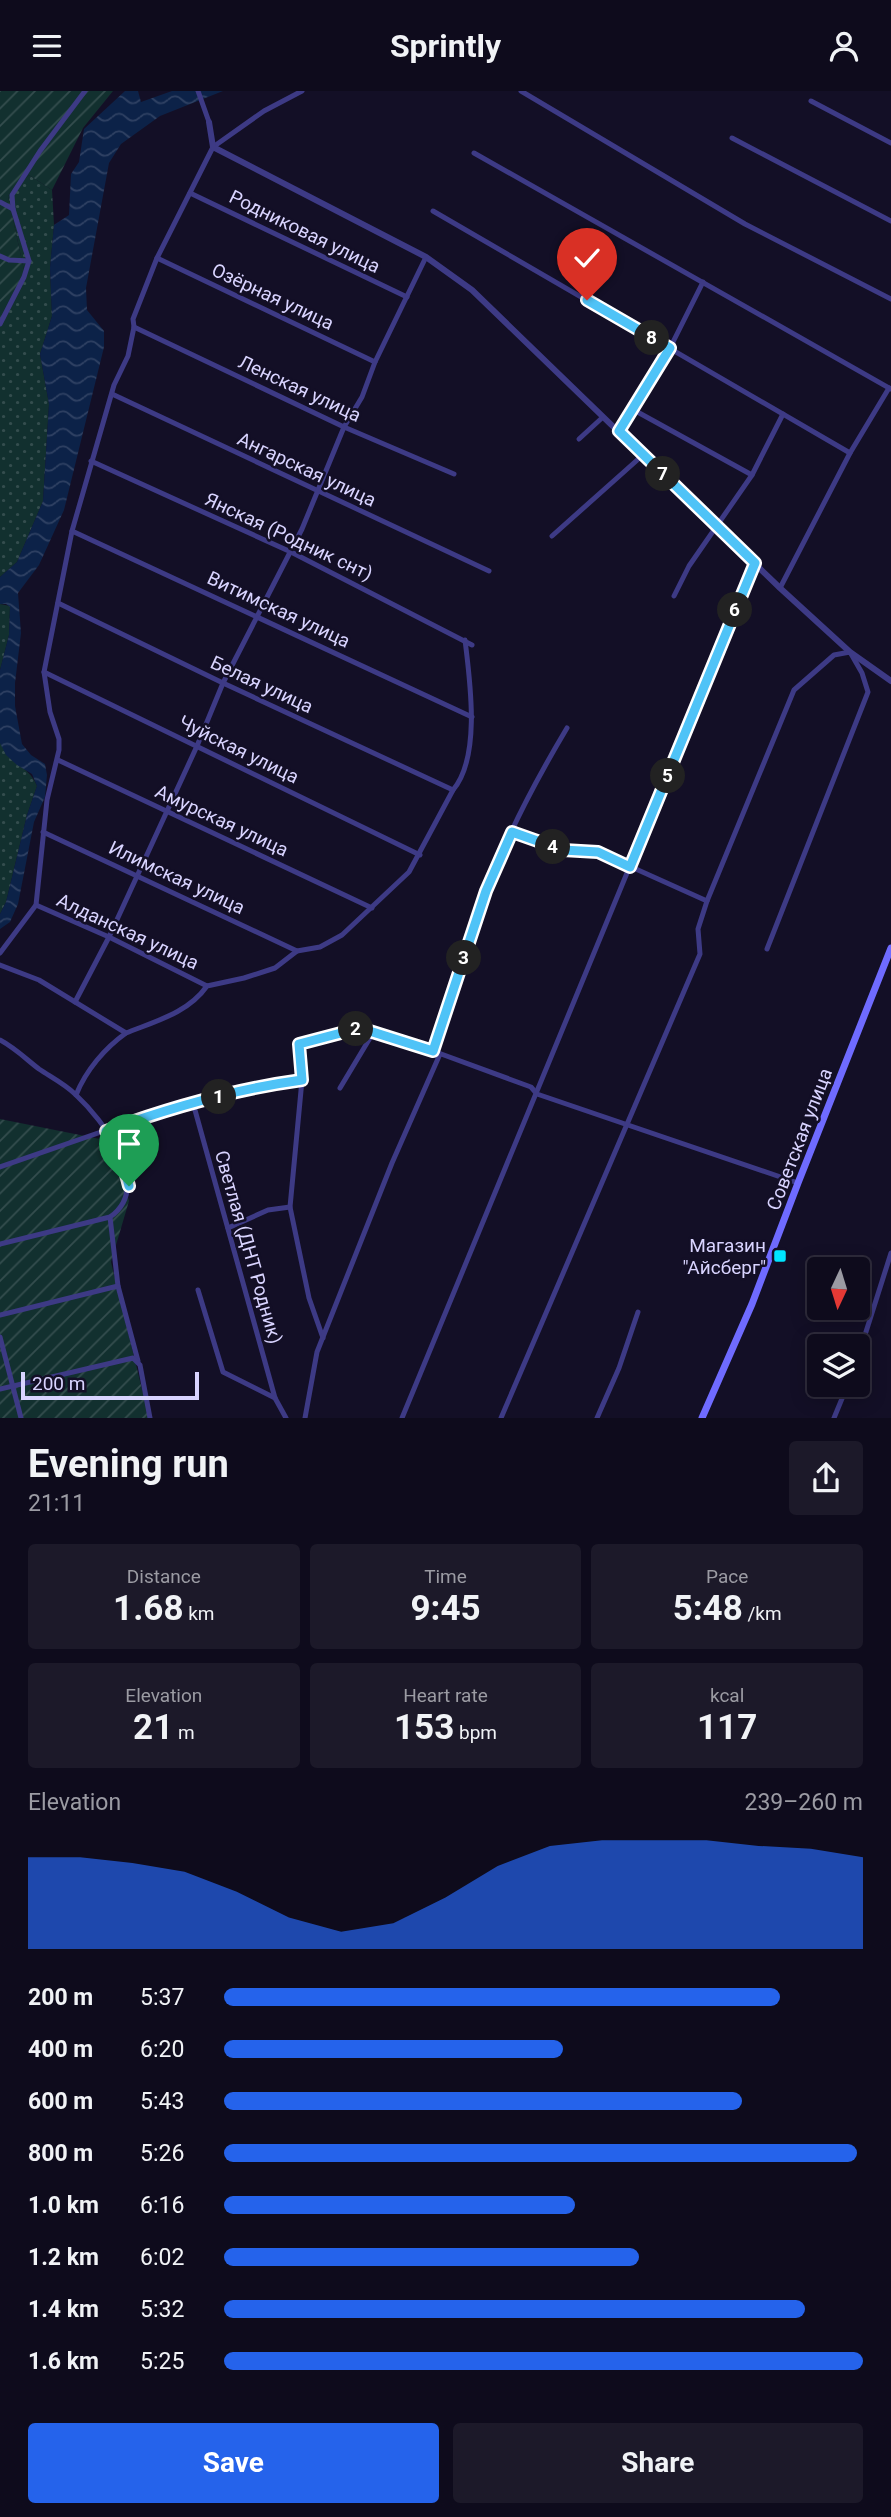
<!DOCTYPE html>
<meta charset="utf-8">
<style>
:root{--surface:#0e0b1c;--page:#1c1929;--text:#f1f3f6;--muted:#9b9ba3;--line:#2e2b3b;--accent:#2563eb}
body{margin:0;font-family:Roboto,sans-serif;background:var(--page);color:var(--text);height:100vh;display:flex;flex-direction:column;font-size:26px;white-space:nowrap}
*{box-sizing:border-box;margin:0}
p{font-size:23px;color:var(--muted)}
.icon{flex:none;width:38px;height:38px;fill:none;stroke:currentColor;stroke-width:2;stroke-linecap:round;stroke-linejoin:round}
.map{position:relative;height:1327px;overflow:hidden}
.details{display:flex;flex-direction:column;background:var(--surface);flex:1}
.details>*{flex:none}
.needle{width:46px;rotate:184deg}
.tools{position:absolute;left:807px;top:1166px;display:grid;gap:14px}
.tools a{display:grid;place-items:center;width:63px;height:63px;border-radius:7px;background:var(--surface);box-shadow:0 4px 18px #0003,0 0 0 2px var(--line);font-size:35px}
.scale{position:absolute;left:21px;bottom:18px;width:178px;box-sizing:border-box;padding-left:7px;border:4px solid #d9d4ff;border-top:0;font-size:19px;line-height:24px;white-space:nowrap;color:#d9d4ff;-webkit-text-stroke:5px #130f26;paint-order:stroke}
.pin{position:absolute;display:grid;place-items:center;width:60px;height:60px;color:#fff;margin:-72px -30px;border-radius:50% 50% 50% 0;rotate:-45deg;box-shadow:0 0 7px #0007}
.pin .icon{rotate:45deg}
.km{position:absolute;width:35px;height:35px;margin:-18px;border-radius:50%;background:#222;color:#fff;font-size:19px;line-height:35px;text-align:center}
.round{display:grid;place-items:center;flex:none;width:74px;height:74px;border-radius:7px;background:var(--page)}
.headline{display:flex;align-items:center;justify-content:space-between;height:119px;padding:0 28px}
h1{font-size:38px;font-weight:700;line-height:52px}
.metrics{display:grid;grid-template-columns:repeat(3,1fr);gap:10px;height:119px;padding:7px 28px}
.metrics div{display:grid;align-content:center;border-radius:7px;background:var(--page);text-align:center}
.metrics b{font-size:35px;font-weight:700}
.metrics small{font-size:19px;font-weight:400}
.metrics p{font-size:19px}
.chart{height:196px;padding:14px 28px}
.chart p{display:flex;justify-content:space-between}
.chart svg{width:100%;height:126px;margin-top:7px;fill:var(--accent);opacity:.7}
.action{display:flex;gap:14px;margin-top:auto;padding:14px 28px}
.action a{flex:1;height:80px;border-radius:7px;background:var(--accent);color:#fff;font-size:28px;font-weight:700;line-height:80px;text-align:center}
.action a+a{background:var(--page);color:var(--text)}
ul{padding:0 28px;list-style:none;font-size:23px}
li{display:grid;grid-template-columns:112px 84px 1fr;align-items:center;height:52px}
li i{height:18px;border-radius:9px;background:var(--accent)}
header{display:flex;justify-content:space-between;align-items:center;height:91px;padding:0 28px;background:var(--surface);font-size:32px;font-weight:700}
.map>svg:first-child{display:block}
</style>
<header><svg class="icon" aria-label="menu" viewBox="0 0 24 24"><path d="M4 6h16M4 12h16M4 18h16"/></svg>Sprintly<svg class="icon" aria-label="person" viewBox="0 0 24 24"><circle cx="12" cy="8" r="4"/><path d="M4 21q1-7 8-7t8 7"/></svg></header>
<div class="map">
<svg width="891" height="1327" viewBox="0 0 891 1327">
<defs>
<pattern id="grass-dots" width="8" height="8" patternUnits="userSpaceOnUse" patternTransform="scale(1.75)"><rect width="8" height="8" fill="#12302f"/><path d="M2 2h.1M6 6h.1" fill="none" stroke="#344d4e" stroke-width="1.8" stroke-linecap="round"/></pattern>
<pattern id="garden-furrows" width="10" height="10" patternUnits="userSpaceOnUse" patternTransform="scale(1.75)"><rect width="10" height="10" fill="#12302f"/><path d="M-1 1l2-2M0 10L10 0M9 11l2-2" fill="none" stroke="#344d4e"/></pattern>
<pattern id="water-waves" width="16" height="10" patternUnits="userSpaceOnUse" patternTransform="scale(1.75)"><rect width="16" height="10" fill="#0c2248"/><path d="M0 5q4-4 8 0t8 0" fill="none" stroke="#2f4163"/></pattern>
</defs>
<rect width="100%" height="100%" fill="#130f26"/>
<g fill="url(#grass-dots)">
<path d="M29 84 52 99 54 134 50 177 52 225 40 263 49 313 43 410 17 471 0 486V230L25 184 8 105Z"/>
<path d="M0 513 10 515 9 544 0 579Z"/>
<path d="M0 651C11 674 29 675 37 695L27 724 6 811 0 823Z"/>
</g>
<g fill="url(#garden-furrows)">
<path d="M0 0H113L83 37 52 99 29 84 8 105 25 184 0 230Z"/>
<path d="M0 1028 115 1051 129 1110 111 1171 149 1327H0Z"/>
</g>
<path fill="url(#water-waves)" d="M125 0H138L141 11 172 0H223L160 25 121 53 109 72 86 197 87 219 104 240V256L64 419 39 474 18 502 21 542 15 592V615L22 653 31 664 45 673 47 684 45 706 34 731 18 813 10 831 0 838V823L6 811 27 724 37 695 32 683 17 674 6 664 0 652V579L9 544 10 516 6 513H0V486L17 471 43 410 49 313 40 263 52 225 50 177 54 134 69 124 71 83 79 71 84 38Z"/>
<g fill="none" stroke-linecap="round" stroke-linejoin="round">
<g stroke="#3d3a85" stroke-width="5">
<path d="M198 0 209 31"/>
<path d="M521 0 745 133 891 208"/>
<path d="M811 10 891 52"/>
<path d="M732 47 891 130"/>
<path d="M474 62 891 298"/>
<path d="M190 102 407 206"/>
<path d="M0 111 13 118"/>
<path d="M433 120 850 362"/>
<path d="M0 165 9 169 29 170"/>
<path d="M157 167 375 271"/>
<path d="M0 233 24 186 29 170 13 118 12 104 40 60 85 0"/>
<path d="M134 236 344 336 454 383"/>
<path d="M112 303 489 480"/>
<path d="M632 318 752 384"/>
<path d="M619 340 670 257 703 191"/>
<path d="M579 348 603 326"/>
<path d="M91 370 291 461 472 554"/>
<path d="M72 440 472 626"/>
<path d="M552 445 644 363"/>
<path d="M780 497 850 362 889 297"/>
<path d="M674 505 689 475 752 384 783 323"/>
<path d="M58 512 223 592 453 699"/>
<path d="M44 581 420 764"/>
<path d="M58 669 372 817"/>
<path d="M43 741 297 860"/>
<path d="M511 741 563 759 598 761 707 810"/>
<path d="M36 814 109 846 207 895"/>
<path d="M0 862 36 814 47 709 59 659V648L50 621 44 581 72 440 114 294 128 265 134 236 133 228 157 167 213 56 264 20 302 0"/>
<path d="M0 874 39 889 126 942C105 957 86 979 76 1004"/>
<path d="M75 911 109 846 197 655 223 592 302 438 344 336 362 306 375 271 426 166"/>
<path d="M126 942C156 930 188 922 207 895L244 887 275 877 297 860 320 856 342 844 409 781 453 699C481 666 470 590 465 549"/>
<path d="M0 949C15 957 26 968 39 978 51 986 65 993 75 1003 103 1029 154 1095 110 1126L0 1153"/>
<path d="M433 960C451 907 467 854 486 802 506 744 536 689 567 637"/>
<path d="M340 997 373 942"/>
<path d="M193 1012 275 1307 286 1327"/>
<path d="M0 1076 159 1021 237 1000 302 989"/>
<path d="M110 1126 118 1195 138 1270"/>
<path d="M228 1137 268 1119 290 1116"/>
<path d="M198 1199 223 1281 275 1307"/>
<path d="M0 1224 118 1195"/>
<path d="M0 1246 21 1327"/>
<path d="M323 1247 309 1207 290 1116 302 989 299 953 360 938 433 960 531 996 537 1003 798 1092"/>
<path d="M858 1266 891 1162"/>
<path d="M0 1298 133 1267 140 1274 150 1327"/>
<path d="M305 1327 317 1261 392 1072 440 963"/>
<path d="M402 1327 755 472"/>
<path d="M501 1327 700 863 698 838 707 810 794 599 834 564 850 561 862 582 868 601 767 858"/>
<path d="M597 1327 619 1277 638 1221"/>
<path d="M834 1327 848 1293"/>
</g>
<path stroke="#3d3a85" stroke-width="6" d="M209 31 213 56 426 166 472 199 780 497 850 561 891 590"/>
<path stroke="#6f6bff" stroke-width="7" d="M702 1327 752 1213 798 1092 891 857"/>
</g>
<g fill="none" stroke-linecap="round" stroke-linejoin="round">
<defs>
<path id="route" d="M129 1095C124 1076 120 1055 106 1040 169 1017 235 998 302 989L299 953 360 937 433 960 486 800 512 741 563 759 598 761 630 776 755 472 619 340 670 257 587 209"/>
</defs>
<use href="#route" stroke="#fff" stroke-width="14"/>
<use href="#route" stroke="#4fc3f7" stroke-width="9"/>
</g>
<rect fill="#00e5ff" stroke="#130f26" stroke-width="2.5" x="773" y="1158" width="14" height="14" rx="3.5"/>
<g text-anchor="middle" stroke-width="5" stroke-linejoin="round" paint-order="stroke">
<g font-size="19" fill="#d9d4ff" stroke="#130f26">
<text transform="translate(305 140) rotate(26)" y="7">Родниковая улица</text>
<text transform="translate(273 205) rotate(25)" y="7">Озёрная улица</text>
<text transform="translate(300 297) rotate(25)" y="7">Ленская улица</text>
<text transform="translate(307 378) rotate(25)" y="7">Ангарская улица</text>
<text transform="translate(289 445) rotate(25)" y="7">Янская (Родник снт)</text>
<text transform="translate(279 518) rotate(25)" y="7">Витимская улица</text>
<text transform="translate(262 593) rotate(25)" y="7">Белая улица</text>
<text transform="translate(239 658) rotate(26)" y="7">Чуйская улица</text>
<text transform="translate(222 729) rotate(25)" y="7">Амурская улица</text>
<text transform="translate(177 786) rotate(25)" y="7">Илимская улица</text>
<text transform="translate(128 840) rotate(25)" y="7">Алданская улица</text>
<text transform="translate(799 1048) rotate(-69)" y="7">Советская улица</text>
<text transform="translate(249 1156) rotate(74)" y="7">Светлая (ДНТ Родник)</text>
</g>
<g font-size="19" fill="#d9d4ff" stroke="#130f26" text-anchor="end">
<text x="766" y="1161">Магазин<tspan x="766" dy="22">"Айсберг"</tspan></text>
</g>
</g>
</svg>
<div class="tools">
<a><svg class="needle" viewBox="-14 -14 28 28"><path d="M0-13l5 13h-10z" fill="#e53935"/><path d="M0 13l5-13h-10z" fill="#9b9ba3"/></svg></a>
<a><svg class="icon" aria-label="layers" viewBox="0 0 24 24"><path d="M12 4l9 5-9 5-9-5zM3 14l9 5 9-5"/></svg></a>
</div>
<div class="scale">200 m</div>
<div class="pin" style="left:129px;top:1095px;background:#1e9e55"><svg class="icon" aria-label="arrive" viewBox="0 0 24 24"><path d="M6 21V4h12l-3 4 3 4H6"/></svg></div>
<div class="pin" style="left:587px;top:209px;background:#d93025"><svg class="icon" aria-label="check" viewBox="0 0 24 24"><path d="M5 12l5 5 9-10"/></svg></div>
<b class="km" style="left:219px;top:1006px">1</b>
<b class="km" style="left:356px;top:938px">2</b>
<b class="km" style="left:464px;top:867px">3</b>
<b class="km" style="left:553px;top:756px">4</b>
<b class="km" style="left:668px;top:685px">5</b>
<b class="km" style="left:735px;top:519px">6</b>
<b class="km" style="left:663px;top:383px">7</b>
<b class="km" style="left:652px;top:247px">8</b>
</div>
<section class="details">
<div class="headline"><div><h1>Evening run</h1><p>21:11</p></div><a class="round"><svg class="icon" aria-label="share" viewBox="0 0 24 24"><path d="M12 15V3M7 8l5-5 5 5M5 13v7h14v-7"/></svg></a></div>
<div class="metrics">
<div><p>Distance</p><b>1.68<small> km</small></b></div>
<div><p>Time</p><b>9:45</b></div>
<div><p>Pace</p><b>5:48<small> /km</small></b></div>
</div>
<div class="metrics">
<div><p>Elevation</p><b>21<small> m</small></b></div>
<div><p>Heart rate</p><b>153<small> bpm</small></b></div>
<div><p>kcal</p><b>117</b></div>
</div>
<div class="chart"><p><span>Elevation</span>239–260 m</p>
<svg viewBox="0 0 160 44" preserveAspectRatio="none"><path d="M0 44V12L10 12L20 14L30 17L40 24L50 33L60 38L70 35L80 26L90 15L100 8L110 6L120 6L130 6L140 8L150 9L160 12V44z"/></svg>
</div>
<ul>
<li><b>200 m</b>5:37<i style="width:87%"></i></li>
<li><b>400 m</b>6:20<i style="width:53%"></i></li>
<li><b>600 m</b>5:43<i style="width:81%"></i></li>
<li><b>800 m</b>5:26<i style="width:99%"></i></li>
<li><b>1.0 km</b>6:16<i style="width:55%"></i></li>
<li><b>1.2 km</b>6:02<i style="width:65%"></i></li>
<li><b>1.4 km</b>5:32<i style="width:91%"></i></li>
<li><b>1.6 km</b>5:25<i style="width:100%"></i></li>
</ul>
<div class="action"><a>Save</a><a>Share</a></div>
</section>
